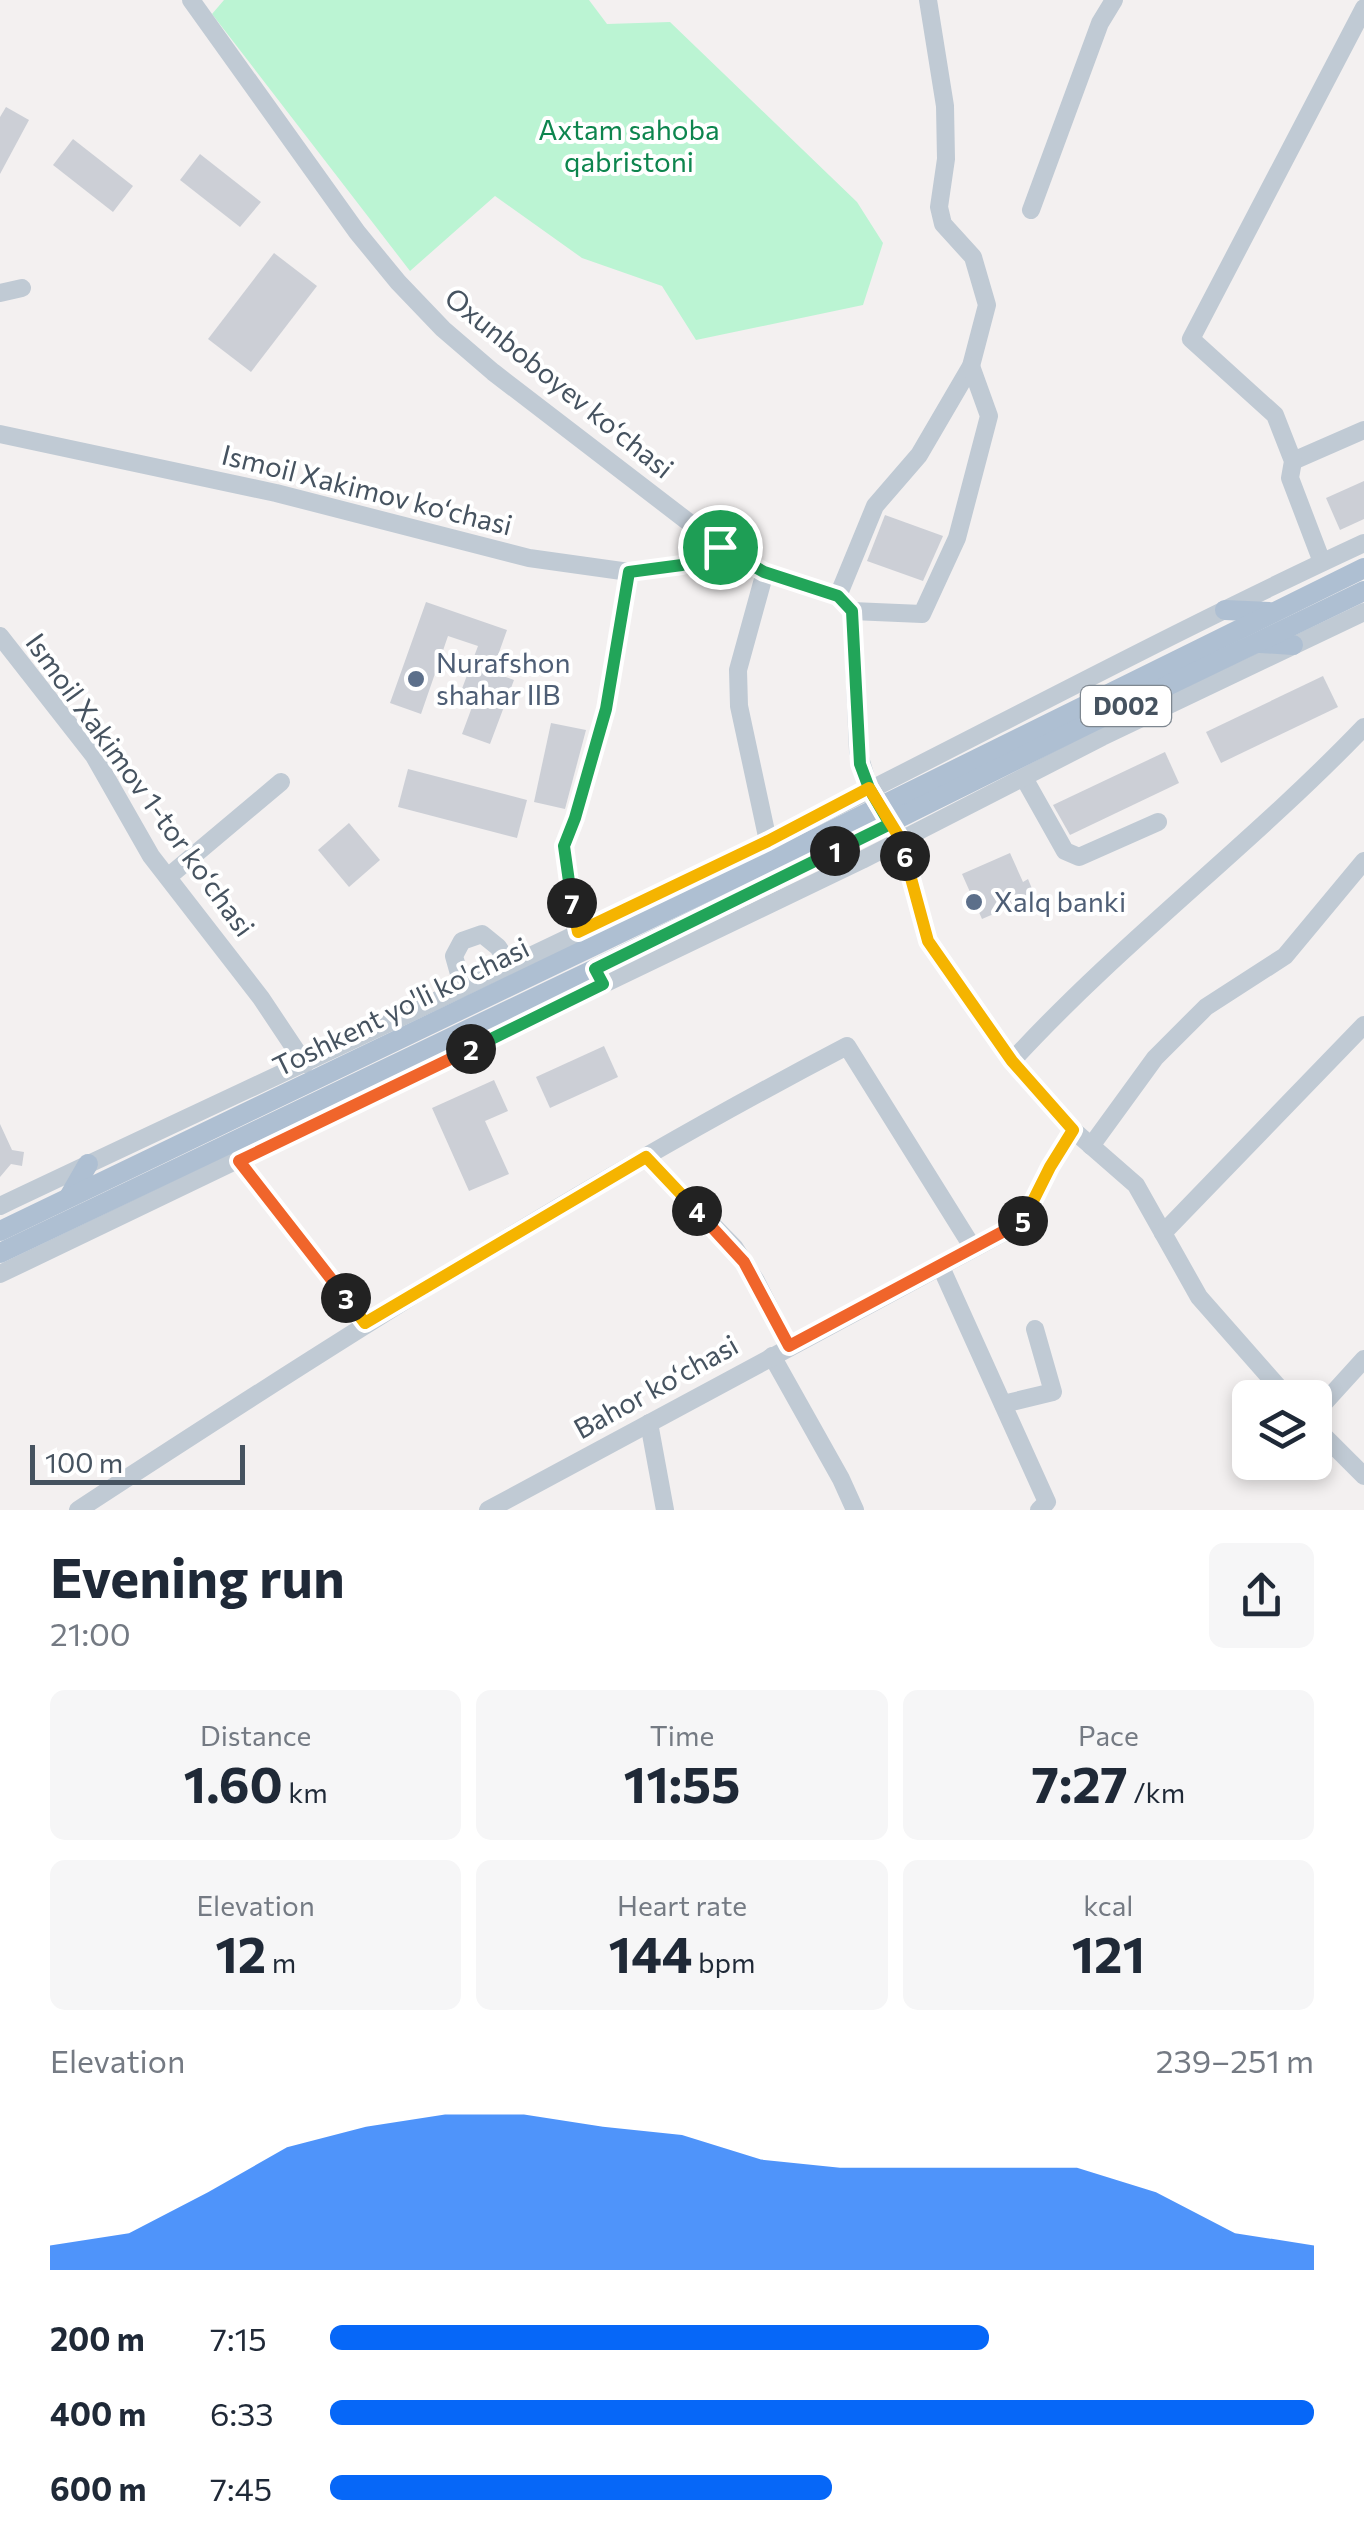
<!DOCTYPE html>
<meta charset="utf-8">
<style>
:root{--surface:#fff;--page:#f6f6f7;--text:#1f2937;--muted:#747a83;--accent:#0667f8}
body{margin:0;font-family:Commissioner,sans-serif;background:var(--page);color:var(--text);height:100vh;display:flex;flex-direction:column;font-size:38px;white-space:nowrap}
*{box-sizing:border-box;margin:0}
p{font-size:32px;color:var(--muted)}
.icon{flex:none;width:55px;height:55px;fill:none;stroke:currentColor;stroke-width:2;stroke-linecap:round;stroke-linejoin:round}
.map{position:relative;height:1510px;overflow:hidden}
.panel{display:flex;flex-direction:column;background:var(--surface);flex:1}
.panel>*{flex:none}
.fabs{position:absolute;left:1232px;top:1380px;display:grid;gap:20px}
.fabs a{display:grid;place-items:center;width:100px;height:100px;border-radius:15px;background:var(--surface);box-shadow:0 5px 15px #0003;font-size:50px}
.scale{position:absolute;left:30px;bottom:25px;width:215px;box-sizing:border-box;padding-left:10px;border:5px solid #465360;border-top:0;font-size:28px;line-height:35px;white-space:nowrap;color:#465360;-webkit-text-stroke:8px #fff;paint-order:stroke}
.pin{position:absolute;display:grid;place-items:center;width:85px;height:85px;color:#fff;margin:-42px;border:5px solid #fff;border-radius:50%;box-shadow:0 2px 10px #0007}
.km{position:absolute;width:50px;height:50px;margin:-25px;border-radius:50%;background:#222;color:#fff;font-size:28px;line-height:50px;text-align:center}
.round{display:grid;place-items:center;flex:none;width:105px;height:105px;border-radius:15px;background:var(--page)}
.overview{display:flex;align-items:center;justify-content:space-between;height:170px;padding:0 50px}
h1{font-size:55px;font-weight:700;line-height:75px}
.figures{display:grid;grid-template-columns:repeat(3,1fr);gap:15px;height:170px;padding:10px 50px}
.figures div{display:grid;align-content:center;border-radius:15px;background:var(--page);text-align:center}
.figures b{font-size:50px;font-weight:700}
.figures small{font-size:28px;font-weight:400}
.figures p{font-size:28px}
.chart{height:280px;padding:20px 50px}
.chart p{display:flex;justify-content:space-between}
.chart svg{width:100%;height:180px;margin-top:10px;fill:var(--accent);opacity:.7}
ul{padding:0 50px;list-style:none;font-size:32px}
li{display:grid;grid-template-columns:160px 120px 1fr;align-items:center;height:75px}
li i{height:25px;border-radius:12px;background:var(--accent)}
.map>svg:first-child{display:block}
</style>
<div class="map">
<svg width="1364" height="1510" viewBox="0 0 1364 1510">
<rect width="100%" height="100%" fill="#f3f0f0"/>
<path fill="#bbf4d3" d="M224 0H589L607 24 670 22 857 202 883 243 863 305 696 340 662 286 582 258 495 196 410 271 212 14Z"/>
<g fill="#cccfd6">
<path d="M6 107 29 120 0 174V117Z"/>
<path d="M73 139 133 186 113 212 53 165Z"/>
<path d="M200 154 261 202 240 227 180 180Z"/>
<path d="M274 253 317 286 251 372 208 339Z"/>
<path d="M1364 481V519L1340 530 1326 498Z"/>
<path d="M885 515 943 536 923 581 867 561Z"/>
<path d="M426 602 507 630 492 672 514 680 490 744 462 734 475 699 460 694 478 646 448 636 421 714 390 703Z"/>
<path d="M1323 676 1338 707 1221 763 1206 732Z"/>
<path d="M551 723 586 730 565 809 534 802Z"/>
<path d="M1165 752 1179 783 1070 835 1053 805Z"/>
<path d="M408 769 527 800 517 838 398 807Z"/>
<path d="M349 823 380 860 349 887 318 850Z"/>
<path d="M1010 853 1023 882 1028 879 1035 896 982 919 962 874Z"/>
<path d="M604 1046 618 1077 550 1108 536 1077Z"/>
<path d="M494 1080 508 1111 485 1121 509 1174 469 1191 432 1108Z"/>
<path d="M0 1124 12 1150 24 1152 22 1166 11 1164 0 1177Z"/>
</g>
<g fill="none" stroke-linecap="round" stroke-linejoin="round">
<g stroke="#c0cad4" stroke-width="18">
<path d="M191 0 357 232 398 282 443 329 493 372 721 547 765 572 838 596 852 611 858 751 869 788"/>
<path d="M1031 210 1100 23 1114 0"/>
<path d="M0 293 22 288"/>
<path d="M0 434 276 493 529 558 629 572 682 565 721 547"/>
<path d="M1293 461 1364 430"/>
<path d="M1322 562 1290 478 1293 461 1275 415 1191 339 1364 8"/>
<path d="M765 572 738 670 739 706 768 841"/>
<path d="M838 596 875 506 919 455 971 366 987 305 973 257 943 224 939 207 946 159 945 106 928 0"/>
<path d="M852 611 922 614 957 538 989 416 971 366"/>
<path d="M0 636 94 756 151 856 261 998 305 1064"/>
<path d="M1024 778 1065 851 1079 857 1158 822"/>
<path d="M901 840 928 941 1012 1061 1073 1130 1136 1185 1199 1297 1288 1398"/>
<path d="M168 877 281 782"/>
<path d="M578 933 564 845 575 819 606 709 629 572"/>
<path d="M463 988 454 956 462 941 482 934 498 947 510 965"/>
<path d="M1012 1061C1121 942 1252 844 1364 727"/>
<path d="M1091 1146 1155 1058 1206 1007 1285 956 1364 861"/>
<path d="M646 1157 734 1247 756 1281 789 1346"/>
<path d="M239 1161 365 1323"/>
<path d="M0 1206C255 1085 511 968 764 843 965 744 1161 637 1364 543"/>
<path d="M1163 1233 1364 1025"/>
<path d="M940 1265 1047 1502 1039 1510"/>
<path d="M0 1274 862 860 1102 737 1364 612"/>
<path d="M772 1356 841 1479 855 1510"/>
<path d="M1003 1404 1053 1392 1035 1329"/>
<path d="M1315 1413 1364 1359"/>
<path d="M649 1423 665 1510"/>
<path d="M1315 1427 1364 1476"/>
<path d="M78 1510C329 1346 581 1185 847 1046L973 1248"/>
<path d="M488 1510 1023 1222 1050 1167 1073 1130"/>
</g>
<g stroke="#aebfd2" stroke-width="20">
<path d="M1225 610 1269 612"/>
<path d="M1260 643 1293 645"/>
<path d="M869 788 901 840"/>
<path d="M69 1197 88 1164"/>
<path d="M0 1231 774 859 1364 568"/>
<path d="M0 1253 595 969 1086 725 1364 591"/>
</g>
</g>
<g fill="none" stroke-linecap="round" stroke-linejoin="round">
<defs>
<path id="split-1" d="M720 547 764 572 838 596 852 611 860 764 869 788 890 824 835 851"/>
<path id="split-2" d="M471 1049 603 984 595 969 835 851"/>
<path id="split-3" d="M346 1298 239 1161 471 1049"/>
<path id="split-4" d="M346 1298 365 1323 646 1157 697 1211"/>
<path id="split-5" d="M697 1211 744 1262 789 1346 1023 1221"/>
<path id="split-6" d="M905 856 928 941 1012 1061 1073 1130 1050 1167 1023 1221"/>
<path id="split-7" d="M572 903 578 932 768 841 869 788 901 840 905 856"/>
<path id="split-8" d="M572 903 564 846 575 818 606 709 629 572 682 565 720 547"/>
</defs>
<use href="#split-1" stroke="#fff" stroke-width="20"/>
<use href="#split-2" stroke="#fff" stroke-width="20"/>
<use href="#split-3" stroke="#fff" stroke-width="20"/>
<use href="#split-4" stroke="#fff" stroke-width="20"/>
<use href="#split-5" stroke="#fff" stroke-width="20"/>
<use href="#split-6" stroke="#fff" stroke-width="20"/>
<use href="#split-7" stroke="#fff" stroke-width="20"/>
<use href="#split-8" stroke="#fff" stroke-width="20"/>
<use href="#split-1" stroke="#22a559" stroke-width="12"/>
<use href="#split-2" stroke="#22a559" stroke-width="12"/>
<use href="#split-3" stroke="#f0652b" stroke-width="12"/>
<use href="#split-4" stroke="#f5b400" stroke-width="12"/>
<use href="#split-5" stroke="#f0652b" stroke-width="12"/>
<use href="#split-6" stroke="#f5b400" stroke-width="12"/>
<use href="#split-7" stroke="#f5b400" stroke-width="12"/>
<use href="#split-8" stroke="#22a559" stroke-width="12"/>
</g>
<g fill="#5c6f8a" stroke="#fff" stroke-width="4">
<circle cx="416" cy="679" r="10"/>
<circle cx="974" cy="902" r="10"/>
</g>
<g text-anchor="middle" stroke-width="8" stroke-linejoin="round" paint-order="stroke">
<rect fill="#fff" stroke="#7e8790" stroke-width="2.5" x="1081" y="686" width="90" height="40" rx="8"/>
<g font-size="25" font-weight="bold" fill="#465360">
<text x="1126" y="715">D002</text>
</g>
<g font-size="28" fill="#0d854e" stroke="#fff">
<text x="629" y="140">Axtam sahoba<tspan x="629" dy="32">qabristoni</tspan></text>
</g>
<g font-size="28" fill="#465360" stroke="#fff">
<text transform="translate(559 383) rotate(39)" y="10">Oxunboboyev ko‘chasi</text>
<text transform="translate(367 490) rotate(14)" y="10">Ismoil Xakimov ko‘chasi</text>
<text transform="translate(140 785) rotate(54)" y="10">Ismoil Xakimov 1-tor ko‘chasi</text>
<text transform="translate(401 1007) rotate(-26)" y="10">Toshkent yo'li ko'chasi</text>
<text transform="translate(656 1387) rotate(-29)" y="10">Bahor ko‘chasi</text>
</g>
<g font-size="28" fill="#4e5e75" stroke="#fff" text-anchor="start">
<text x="436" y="673">Nurafshon<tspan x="436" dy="32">shahar IIB</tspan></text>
<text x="994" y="912">Xalq banki</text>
</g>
</g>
</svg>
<div class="fabs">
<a><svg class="icon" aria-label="layers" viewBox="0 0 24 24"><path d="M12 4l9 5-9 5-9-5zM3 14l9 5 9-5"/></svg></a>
</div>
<div class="scale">100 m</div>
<div class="pin" style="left:720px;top:547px;background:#1e9e55"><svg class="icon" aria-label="arrive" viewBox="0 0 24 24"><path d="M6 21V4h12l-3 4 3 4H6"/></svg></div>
<b class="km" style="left:835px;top:851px">1</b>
<b class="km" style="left:471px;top:1049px">2</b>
<b class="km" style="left:346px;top:1298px">3</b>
<b class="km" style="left:697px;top:1211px">4</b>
<b class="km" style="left:1023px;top:1221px">5</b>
<b class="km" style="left:905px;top:856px">6</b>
<b class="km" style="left:572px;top:903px">7</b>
</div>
<section class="panel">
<div class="overview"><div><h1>Evening run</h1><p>21:00</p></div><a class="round"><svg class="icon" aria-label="share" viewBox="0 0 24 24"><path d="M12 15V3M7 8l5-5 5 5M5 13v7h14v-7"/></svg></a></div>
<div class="figures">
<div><p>Distance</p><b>1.60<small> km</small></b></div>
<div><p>Time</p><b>11:55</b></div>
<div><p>Pace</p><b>7:27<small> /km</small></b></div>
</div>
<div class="figures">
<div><p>Elevation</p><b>12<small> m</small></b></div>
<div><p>Heart rate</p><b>144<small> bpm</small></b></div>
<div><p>kcal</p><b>121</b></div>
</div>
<div class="chart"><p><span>Elevation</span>239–251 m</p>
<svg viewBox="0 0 160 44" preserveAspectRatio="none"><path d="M0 44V38L10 35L20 25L30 14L40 9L50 6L60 6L70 9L80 11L90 17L100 19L110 19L120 19L130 19L140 25L150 35L160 38V44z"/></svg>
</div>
<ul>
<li><b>200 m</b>7:15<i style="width:67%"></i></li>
<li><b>400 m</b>6:33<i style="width:100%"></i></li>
<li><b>600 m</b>7:45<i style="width:51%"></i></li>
</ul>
</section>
